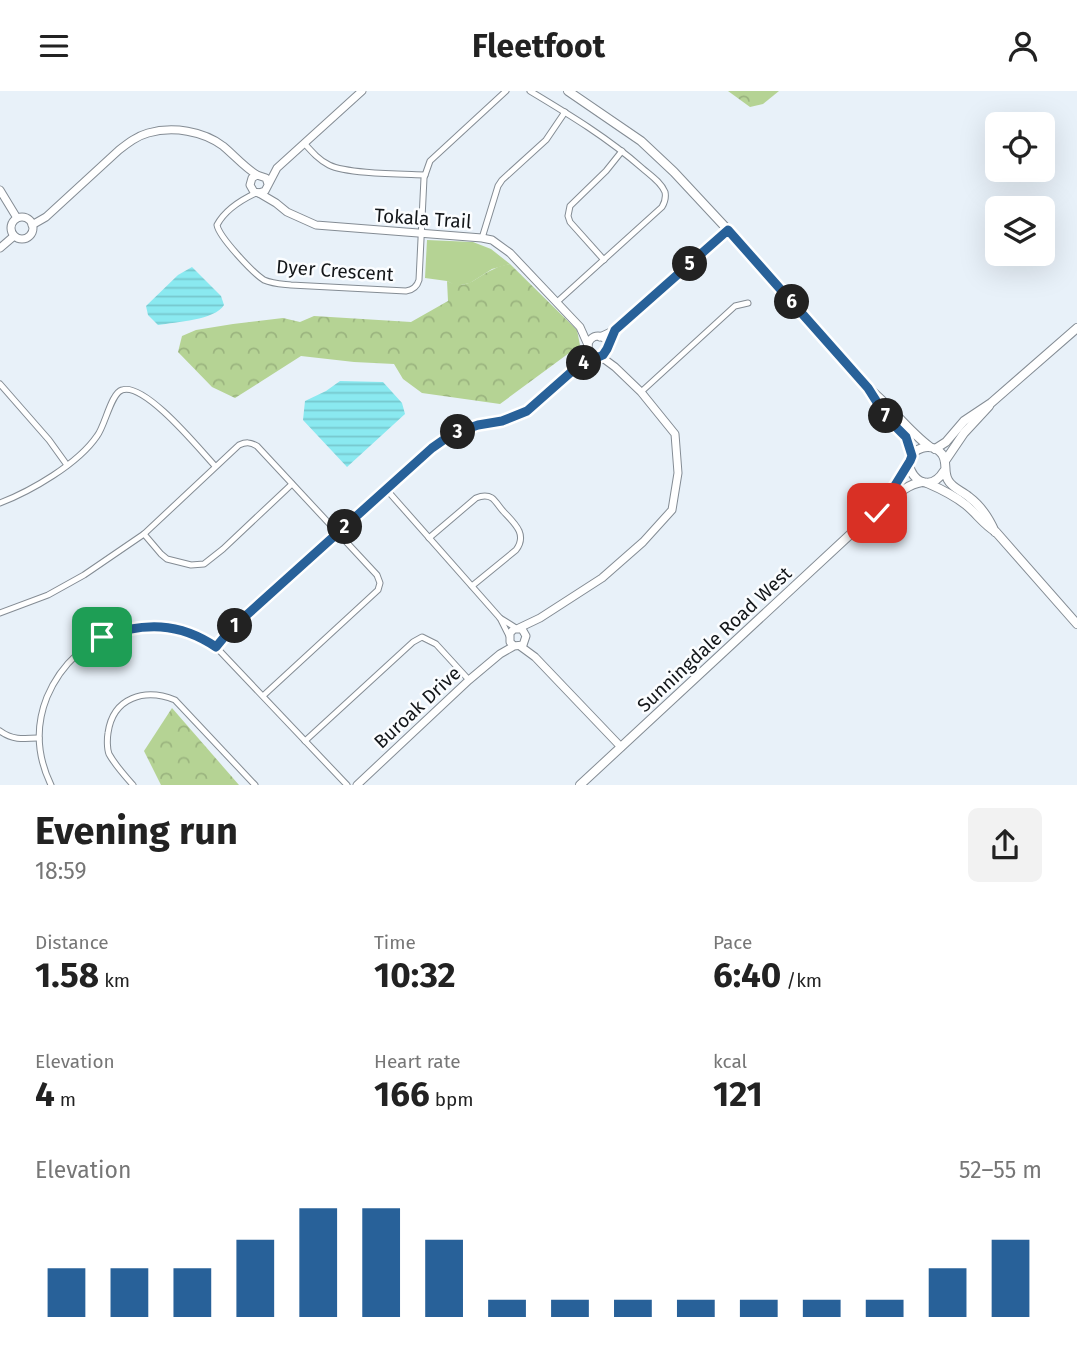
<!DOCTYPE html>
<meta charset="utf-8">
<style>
:root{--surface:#fff;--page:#f2f2f2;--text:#222;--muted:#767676;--accent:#286199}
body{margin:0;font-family:"Fira Sans",sans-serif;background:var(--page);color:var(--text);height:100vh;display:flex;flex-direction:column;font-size:26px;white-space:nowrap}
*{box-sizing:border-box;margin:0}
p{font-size:23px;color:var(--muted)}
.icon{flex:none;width:38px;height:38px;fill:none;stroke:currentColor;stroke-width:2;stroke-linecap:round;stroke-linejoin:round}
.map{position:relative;height:694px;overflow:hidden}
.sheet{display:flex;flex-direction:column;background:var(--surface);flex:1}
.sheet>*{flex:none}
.controls{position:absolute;left:985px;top:21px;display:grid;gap:14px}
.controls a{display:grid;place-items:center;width:70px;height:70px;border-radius:10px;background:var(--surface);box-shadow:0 7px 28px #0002;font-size:35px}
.pin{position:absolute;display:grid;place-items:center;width:60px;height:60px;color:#fff;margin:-30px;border-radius:14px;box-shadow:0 4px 10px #0006}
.km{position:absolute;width:35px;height:35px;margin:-18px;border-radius:50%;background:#222;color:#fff;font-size:19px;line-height:35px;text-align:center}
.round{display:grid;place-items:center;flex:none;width:74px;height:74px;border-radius:10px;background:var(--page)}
.headline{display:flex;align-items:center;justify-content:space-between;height:119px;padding:0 35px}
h1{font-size:38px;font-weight:700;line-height:52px}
.metrics{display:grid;grid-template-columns:repeat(3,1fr);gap:10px;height:119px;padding:7px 35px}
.metrics div{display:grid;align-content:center}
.metrics b{font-size:35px;font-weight:700}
.metrics small{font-size:19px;font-weight:400}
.metrics p{font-size:19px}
.chart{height:196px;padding:14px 35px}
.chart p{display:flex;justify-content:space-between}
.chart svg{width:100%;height:126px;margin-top:7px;stroke:var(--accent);stroke-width:6}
header{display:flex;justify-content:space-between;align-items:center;height:91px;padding:0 35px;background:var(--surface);font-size:32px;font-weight:700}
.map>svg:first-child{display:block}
</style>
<header><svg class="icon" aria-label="menu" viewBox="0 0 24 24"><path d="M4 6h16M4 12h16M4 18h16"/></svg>Fleetfoot<svg class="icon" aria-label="person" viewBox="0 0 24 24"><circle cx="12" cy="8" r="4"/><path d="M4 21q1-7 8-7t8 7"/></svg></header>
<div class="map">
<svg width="1077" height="694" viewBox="0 0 1077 694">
<defs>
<pattern id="forest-crowns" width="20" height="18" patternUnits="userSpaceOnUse" patternTransform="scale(1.75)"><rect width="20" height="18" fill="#b5d394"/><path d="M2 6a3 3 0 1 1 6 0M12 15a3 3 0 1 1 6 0" fill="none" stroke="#9bb47f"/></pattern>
<pattern id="water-rules" width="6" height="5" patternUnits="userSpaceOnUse" patternTransform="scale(1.75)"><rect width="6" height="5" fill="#8ae9f0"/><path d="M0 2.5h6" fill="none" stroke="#76c7cd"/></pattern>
</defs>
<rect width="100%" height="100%" fill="#e8f1f9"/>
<path fill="#b5d394" d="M427 149 473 151 491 158 510 173 492 178 470 192 456 195 447 190 425 187Z"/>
<g fill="url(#forest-crowns)">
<path d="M728 0H779L763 13 750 16Z"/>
<path d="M510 173 577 239 580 254 500 313 422 302 403 288 394 273 354 271 301 265 235 307 212 296 178 261 182 245 196 239 233 233 283 227 300 231 314 225 411 231 448 210 447 190C468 201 476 185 494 178 499 175 505 174 510 173Z"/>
<path d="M172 617 239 694H161L144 660Z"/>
</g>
<g fill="url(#water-rules)">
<path d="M192 176 221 205 224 214C215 229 176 231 158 234L148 224 146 215 178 184Z"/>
<path d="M340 290 383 291 402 312 405 323 347 376 303 329 305 310 326 300Z"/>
</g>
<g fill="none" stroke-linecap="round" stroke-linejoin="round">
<defs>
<g id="minor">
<path d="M530 0C570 24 608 47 642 77 650 84 661 91 665 101 666 106 665 111 662 116L557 211"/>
<path d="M304 52C312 61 319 69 329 74 347 83 403 83 425 84"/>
<path d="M256 102C241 109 225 119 217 134 219 146 253 182 264 189 273 193 282 193 291 194L406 200C413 199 417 196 419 189L424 87 430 70 506 0"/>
<path d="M482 147 498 95 502 89 546 49 565 21"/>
<path d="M604 169 570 131 568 125 570 115 606 80 622 60"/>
<path d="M0 293 49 349 67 374"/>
<path d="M641 301 735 215 748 212"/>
<path d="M386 398 500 527 509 545"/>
<path d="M0 412C31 400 78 373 97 345 105 335 111 302 122 299 145 291 200 359 215 375"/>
<path d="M144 443 161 463 167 468 191 474 204 473 223 458 292 393"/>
<path d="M429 447 476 407C481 405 487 404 492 407 496 410 500 417 503 420 514 432 528 443 516 459L472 495"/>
<path d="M0 522 48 504 84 484 144 443 239 354C246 351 250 351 257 355L377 484 380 492 378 499 264 604"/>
<path d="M500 527 516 537"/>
<path d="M216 556 231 539 432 357 452 343 478 334 502 330 527 320 578 275"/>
<path d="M0 640C12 649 23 648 39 647"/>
<path d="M305 650 413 551 422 546 436 553 469 589"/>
<path d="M51 694C37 665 35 636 47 606 76 537 155 515 216 556L347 694"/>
<path d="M133 694C125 685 115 674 109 663 107 658 107 648 108 642 113 606 145 597 175 609L255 694"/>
</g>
<g id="tertiary">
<path d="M268 93 266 87 257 84 252 87 250 94 254 101 259 102 265 100 277 77 362 0"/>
<path d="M0 99 17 127"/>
<path d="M259 102 276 112 287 121 316 134 482 147 492 149 510 162 580 236 588 254"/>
<circle cx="22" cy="137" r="11"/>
<path d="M32 134 46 126 119 59C128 52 137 45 148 42 173 35 203 40 223 55 235 65 244 76 257 84"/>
<path d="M0 157 14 145"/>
<circle cx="598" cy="255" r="10"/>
<path d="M600 246 615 239 728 139"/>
<path d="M578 275 597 265"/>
<path d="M519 537 540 527 602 487 643 451 672 419 678 382 675 343 641 301 615 276 600 265"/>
<path d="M520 555 535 566 621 656"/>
<path d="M357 694 469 589 500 563 514 555 523 554 526 545 522 538H514L510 542V551L514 555"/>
</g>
<g id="secondary">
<path d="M568 0 641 50 674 81 728 139 868 297C891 315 907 339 930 356"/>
<path d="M869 300 891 332 906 346 912 365"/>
<path d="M935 358 946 351 964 330 991 312 1077 237"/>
<path d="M945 370 964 342 989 315"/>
<path d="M944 380C924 413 891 367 922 357 929 355 937 357 942 363 948 371 943 380 948 389 952 397 962 400 969 406 981 415 989 427 995 441"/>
<path d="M927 392C941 398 955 405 966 414 977 423 984 434 996 441L1077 533"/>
<path d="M869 426C890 416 898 395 922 391"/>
<path d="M580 694 869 426 874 418 894 396 910 370"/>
</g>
</defs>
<use href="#minor" stroke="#848c94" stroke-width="7"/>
<use href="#tertiary" stroke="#848c94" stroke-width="9"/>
<use href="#secondary" stroke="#848c94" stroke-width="10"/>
<use href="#minor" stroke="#fff" stroke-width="5"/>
<use href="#tertiary" stroke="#fff" stroke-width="7"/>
<use href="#secondary" stroke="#fff" stroke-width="8"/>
</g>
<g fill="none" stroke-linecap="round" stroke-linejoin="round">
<defs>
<path id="route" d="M102 546C144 531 179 531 216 556L230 539 432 357 452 343 478 334 502 330 527 320 578 275 603 264 607 258 615 239 728 139 868 297 887 327 906 346 912 365 910 370 894 396 874 418 869 426 877 422"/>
</defs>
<use href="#route" stroke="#fff" stroke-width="14"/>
<use href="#route" stroke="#286199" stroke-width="9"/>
</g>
<g text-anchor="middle" stroke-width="5" stroke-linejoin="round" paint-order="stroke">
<g font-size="19" fill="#131619" stroke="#fbfdff">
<text transform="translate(423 127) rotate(4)" y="7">Tokala Trail</text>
<text transform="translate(335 179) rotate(4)" y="7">Dyer Crescent</text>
<text transform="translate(714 548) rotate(-43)" y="7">Sunningdale Road West</text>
<text transform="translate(417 616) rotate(-43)" y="7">Buroak Drive</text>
</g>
</g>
</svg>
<div class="controls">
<a><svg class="icon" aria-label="locate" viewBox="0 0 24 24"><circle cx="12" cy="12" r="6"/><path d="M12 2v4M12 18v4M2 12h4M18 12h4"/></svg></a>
<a><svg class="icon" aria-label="layers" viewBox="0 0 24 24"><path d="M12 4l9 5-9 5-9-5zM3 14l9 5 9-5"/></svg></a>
</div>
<div class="pin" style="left:102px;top:546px;background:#1e9e55"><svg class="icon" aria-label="arrive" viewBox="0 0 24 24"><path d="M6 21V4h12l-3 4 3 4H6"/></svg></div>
<div class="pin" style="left:877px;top:422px;background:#d93025"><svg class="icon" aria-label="check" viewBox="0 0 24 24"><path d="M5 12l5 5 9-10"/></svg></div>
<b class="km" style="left:235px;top:535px">1</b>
<b class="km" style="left:345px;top:436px">2</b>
<b class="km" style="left:458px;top:341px">3</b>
<b class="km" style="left:584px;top:272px">4</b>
<b class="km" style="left:690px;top:173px">5</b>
<b class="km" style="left:792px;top:211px">6</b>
<b class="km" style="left:886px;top:325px">7</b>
</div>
<section class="sheet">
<div class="headline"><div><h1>Evening run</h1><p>18:59</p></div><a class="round"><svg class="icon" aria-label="share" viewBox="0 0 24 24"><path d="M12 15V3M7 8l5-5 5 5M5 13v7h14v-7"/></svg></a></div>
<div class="metrics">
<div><p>Distance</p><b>1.58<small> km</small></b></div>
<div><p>Time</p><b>10:32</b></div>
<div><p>Pace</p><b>6:40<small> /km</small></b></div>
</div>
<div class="metrics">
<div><p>Elevation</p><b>4<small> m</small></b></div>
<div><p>Heart rate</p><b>166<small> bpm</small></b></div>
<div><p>kcal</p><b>121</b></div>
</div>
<div class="chart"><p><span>Elevation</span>52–55 m</p>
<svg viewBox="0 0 160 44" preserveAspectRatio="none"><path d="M5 44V27M15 44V27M25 44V27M35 44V17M45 44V6M55 44V6M65 44V17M75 44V38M85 44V38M95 44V38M105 44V38M115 44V38M125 44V38M135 44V38M145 44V27M155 44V17"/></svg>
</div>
</section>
